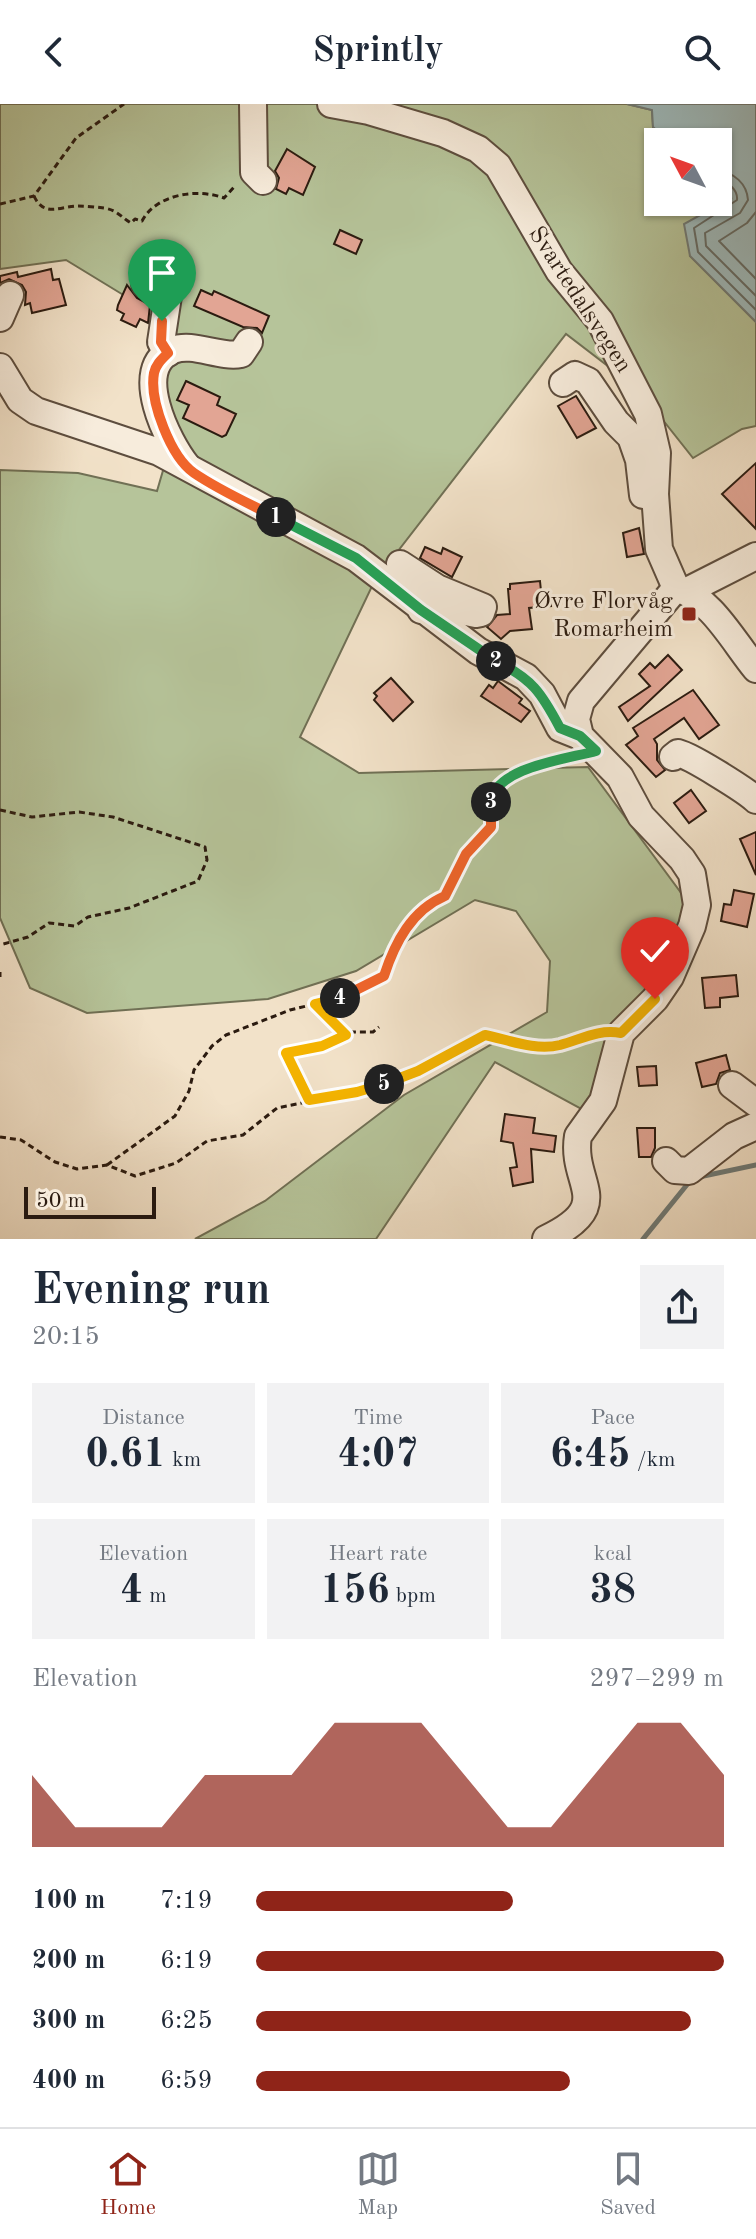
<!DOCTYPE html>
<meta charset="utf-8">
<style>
:root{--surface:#fff;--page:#f2f2f3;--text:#1f2937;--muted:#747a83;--line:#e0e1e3;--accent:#8f2418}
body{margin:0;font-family:"Old Standard TT",serif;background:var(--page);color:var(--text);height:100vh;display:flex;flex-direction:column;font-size:30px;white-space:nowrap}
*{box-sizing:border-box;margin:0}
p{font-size:26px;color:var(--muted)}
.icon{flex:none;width:44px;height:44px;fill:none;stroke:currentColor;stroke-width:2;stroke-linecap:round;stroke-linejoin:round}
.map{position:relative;height:1135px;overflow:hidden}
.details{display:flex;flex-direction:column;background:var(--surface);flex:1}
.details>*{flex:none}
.needle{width:52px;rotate:311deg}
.tools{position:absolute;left:644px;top:24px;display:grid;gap:16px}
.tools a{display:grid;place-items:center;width:88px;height:88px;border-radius:0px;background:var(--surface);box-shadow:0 2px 6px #0004;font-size:40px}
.scale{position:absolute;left:24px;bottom:20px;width:132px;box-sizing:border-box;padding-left:8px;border:4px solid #2b1b10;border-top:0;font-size:22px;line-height:28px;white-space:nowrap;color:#2b1b10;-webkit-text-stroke:6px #f7ecdc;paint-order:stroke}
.pin{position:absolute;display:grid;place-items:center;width:68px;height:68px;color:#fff;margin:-82px -34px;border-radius:50% 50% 50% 0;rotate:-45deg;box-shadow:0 0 8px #0007}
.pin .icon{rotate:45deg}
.km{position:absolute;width:40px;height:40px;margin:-20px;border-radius:50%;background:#222;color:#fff;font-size:22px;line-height:40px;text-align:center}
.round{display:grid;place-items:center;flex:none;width:84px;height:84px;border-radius:0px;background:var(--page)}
.summary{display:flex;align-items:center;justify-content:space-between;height:136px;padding:0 32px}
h1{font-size:44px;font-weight:800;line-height:60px}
.metrics{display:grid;grid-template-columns:repeat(3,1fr);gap:12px;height:136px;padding:8px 32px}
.metrics div{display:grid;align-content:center;border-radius:0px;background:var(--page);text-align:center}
.metrics b{font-size:40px;font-weight:800}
.metrics small{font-size:22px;font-weight:400}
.metrics p{font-size:22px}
.chart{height:224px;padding:16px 32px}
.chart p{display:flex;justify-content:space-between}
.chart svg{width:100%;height:144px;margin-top:8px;fill:var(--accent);opacity:.7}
ul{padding:0 32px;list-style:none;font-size:26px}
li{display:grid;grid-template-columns:128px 96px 1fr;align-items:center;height:60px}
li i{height:20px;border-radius:10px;background:var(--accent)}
header{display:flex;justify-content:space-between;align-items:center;height:104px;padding:0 32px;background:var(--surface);font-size:36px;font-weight:800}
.dock{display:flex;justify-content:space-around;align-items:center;height:112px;border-top:2px solid var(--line);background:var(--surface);font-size:22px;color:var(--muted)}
.dock a{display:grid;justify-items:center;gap:4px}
.dock .selected{color:var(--accent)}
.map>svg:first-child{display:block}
</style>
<header><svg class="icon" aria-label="back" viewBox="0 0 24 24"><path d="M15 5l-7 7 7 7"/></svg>Sprintly<svg class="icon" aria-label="search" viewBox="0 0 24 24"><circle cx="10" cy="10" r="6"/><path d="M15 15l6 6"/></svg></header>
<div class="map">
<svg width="756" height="1135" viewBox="0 0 756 1135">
<rect width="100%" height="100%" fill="#f2e2c9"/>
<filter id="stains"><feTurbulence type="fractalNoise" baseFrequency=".0025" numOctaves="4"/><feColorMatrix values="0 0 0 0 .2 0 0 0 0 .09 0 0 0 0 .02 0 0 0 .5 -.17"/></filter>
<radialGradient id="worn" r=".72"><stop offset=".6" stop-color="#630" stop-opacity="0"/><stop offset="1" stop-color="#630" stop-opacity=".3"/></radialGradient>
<path fill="#b6c49a" stroke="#707055" stroke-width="2" d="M0 0H627L652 6 653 23 669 38H658V98H718V82L731 94 690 152 756 218V322L742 325 693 354 639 286 566 230 374 478 300 633 359 669 588 663 687 797 671 870 585 1007 495 958 376 1135H195L265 1097 404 991 547 908 550 857 516 807 475 796 356 867 268 895 87 909 30 884 0 814V366L78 369 157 387 169 346 148 206 66 156 0 165Z"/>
<path fill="#9ebcbf" stroke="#707c79" stroke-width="2" d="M627 0H756V218L690 152 684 120 731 94 718 82V38H669L653 23 652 6Z"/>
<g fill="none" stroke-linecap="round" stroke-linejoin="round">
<g stroke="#646c68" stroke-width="2">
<path d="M718 67C734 68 747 80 748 96L740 109 705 129 706 142 756 192"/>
<path d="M718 77C728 77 738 86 737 96L694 124 698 148 756 206"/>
<path d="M756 108 747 119 719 137 756 175"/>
</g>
<g stroke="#707c79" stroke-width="5">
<path d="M699 1073 756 1061"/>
<path d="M643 1135 690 1077"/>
</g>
</g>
<g fill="#e2a594" stroke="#2b1b10" stroke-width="2">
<path d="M287 45 315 63 303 91 289 84 286 90 276 85 279 74 275 67Z"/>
<path d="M340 126 362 136 356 150 334 140Z"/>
<path d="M51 165 53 176 59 175 66 201 32 209 30 199 25 201 26 188 22 181 9 175 0 179V172L17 168 18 173Z"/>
<path d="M127 181 137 194 150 201 148 219 140 215 136 223 121 216 124 210 117 206 118 201Z"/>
<path d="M201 186 212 191 214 187 269 212 262 229 257 224 243 223 194 202Z"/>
<path d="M186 277 220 293 217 301 236 310 226 331 222 333 183 314 189 301 177 296Z"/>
<path d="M576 292 596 324 577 334 558 302Z"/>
<path d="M756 359V425L722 390Z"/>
<path d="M639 424 644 450 627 453 623 429Z"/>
<path d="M425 443 441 450 443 444 462 453 452 473 420 454Z"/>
<path d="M540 477 541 487 549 486 551 502 529 504 532 525 510 527 501 535 487 523 497 511 510 510 508 485H510V480Z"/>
<path d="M668 551 682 566 628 617 619 603 650 582 639 570 650 559 655 564Z"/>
<path d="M391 574 413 598 393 617 374 596 377 592 374 589Z"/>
<path d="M498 577 522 595 519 599 530 607 521 618 481 592 489 581 493 584Z"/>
<path d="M693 586 719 621 699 635 684 614 654 635 657 640V656L665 666 656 673 626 641 638 632 633 624Z"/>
<path d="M691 686 706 707 689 719 674 699Z"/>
<path d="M756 728V771L740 735Z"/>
<path d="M734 786 754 790 747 823 721 817 724 800 731 801Z"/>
<path d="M736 871 738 892 720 894V903L705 904 702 874Z"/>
<path d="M726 951 730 966 720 969 716 980 702 983 696 959Z"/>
<path d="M656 962 657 981 639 982 637 963Z"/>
<path d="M505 1010 535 1014 533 1029 556 1032 554 1048 531 1045 533 1078 513 1082 510 1064 517 1063 513 1039 501 1037Z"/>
<path d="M637 1024H655V1044L651 1053H639Z"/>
</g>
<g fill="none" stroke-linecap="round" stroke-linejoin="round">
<defs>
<g id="minor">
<path d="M253 0 254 68 263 77"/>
<path d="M331 0 369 7 443 29 478 45 498 62 559 167 600 217 648 310 657 349 655 390 659 445 676 484"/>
<path d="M145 180 168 192 161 238 168 249"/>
<path d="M0 214 10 191"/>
<path d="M0 263 20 296 36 307 159 348 356 454 478 547 526 573 542 590 560 624 580 632"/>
<path d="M563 279 575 271 588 277 616 318 631 333 639 356 643 391"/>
<path d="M187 362C168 339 130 263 173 246 193 238 219 254 241 250L249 238"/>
<path d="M400 460 437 484 483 503 481 509 476 510 433 501 421 506"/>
<path d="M676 484C711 494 733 537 756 565"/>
<path d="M687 487 756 452"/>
<path d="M673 653 678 649C686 649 747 687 756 696"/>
<path d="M732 981 756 999"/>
<path d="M666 1057 675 1066 689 1067 734 1032 756 1022"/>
<path d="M546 1135C618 1100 570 1081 578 1032L603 997 621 929 655 895 670 873 692 822 697 801 692 770 682 755 641 712 620 673 580 632 576 615 581 597 676 484"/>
</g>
</defs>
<use href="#minor" stroke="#5d4d3e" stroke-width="30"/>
<g stroke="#2b1b10" stroke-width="3" stroke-dasharray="6 4" stroke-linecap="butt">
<path d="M34 92C44 114 61 102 78 102 86 102 96 103 104 104 117 106 121 113 131 119L135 115 142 117C156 90 198 84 224 94L236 81"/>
<path d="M0 100 34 92 76 34 124 0"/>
<path d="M0 706 32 713 79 708 113 713 205 743 207 756 198 777 129 804 88 813 75 822 49 819 28 833 0 841"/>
<path d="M0 868V873"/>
<path d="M315 900 346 931"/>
<path d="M309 996 286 949 322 942 352 928H373L379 923"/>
<path d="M0 1033 21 1036 55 1058 77 1065 107 1061 135 1072 176 1059 207 1037 243 1031 277 1004 357 988 399 975 485 931 540 943 560 941 600 928"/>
<path d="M107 1061 175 1012 189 987 194 966 212 942 226 931 290 906 348 892 384 872 398 834 428 799 445 792 466 750 491 723C488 664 523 666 570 654"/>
</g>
<use href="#minor" stroke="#f7ecdc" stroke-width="26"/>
</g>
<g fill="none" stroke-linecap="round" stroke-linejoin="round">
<defs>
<path id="split-1" d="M162 217 161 238 168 249C162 255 156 260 154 269 149 297 171 353 194 369 219 386 249 400 276 413"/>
<path id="split-2" d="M276 413 356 454 421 506 496 557"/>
<path id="split-3" d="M491 698C495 663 568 655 596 647L580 632 560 624C541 588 532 575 496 557"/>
<path id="split-4" d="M340 894 384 872C395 838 412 806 445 792L466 750 491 723V698"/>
<path id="split-5" d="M340 894 315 900 346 931 322 942 286 949 309 996 357 988 384 980"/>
<path id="split-6" d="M384 980 418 967 485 931C509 936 535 947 560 941 582 935 598 925 621 929L655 895"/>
</defs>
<use href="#split-1" stroke="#fff" stroke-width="16"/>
<use href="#split-2" stroke="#fff" stroke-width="16"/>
<use href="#split-3" stroke="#fff" stroke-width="16"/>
<use href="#split-4" stroke="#fff" stroke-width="16"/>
<use href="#split-5" stroke="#fff" stroke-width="16"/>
<use href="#split-6" stroke="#fff" stroke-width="16"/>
<use href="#split-1" stroke="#f0652b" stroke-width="10"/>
<use href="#split-2" stroke="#22a559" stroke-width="10"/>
<use href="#split-3" stroke="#22a559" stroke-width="10"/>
<use href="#split-4" stroke="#f0652b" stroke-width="10"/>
<use href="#split-5" stroke="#f5b400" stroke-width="10"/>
<use href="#split-6" stroke="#f5b400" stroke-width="10"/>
</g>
<rect fill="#8f2418" stroke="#f7ecdc" stroke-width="3" x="681" y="502" width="16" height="16" rx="4"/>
<g text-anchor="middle" stroke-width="6" stroke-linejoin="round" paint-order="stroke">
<g font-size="24" fill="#2b1b10" stroke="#f7ecdc">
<text transform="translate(581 195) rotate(57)" y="8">Svartedalsvegen</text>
</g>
<g font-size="24" fill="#2b1b10" stroke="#f7ecdc" text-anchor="end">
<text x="673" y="504">Øvre Florvåg<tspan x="673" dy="28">Romarheim</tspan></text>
</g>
</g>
<rect width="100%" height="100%" filter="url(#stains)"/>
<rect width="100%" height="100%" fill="url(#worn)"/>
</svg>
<div class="tools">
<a><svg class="needle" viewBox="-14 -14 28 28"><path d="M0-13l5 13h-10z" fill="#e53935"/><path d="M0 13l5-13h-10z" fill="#747a83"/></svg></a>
</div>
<div class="scale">50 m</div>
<div class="pin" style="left:162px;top:217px;background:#1e9e55"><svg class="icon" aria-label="arrive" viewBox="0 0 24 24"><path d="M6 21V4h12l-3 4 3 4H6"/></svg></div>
<div class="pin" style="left:655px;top:895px;background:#d93025"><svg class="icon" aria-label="check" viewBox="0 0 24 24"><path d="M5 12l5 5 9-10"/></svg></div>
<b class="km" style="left:276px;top:413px">1</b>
<b class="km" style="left:496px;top:557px">2</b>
<b class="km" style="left:491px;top:698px">3</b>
<b class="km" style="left:340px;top:894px">4</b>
<b class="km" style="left:384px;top:980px">5</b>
</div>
<section class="details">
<div class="summary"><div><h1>Evening run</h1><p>20:15</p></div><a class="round"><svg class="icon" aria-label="share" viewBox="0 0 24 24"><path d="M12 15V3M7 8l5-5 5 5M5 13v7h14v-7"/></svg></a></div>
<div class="metrics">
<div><p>Distance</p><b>0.61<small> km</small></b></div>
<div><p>Time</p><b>4:07</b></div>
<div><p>Pace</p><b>6:45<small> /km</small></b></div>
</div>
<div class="metrics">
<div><p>Elevation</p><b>4<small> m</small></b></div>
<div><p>Heart rate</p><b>156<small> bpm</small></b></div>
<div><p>kcal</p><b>38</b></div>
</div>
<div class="chart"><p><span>Elevation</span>297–299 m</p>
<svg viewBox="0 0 160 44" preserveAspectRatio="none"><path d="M0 44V22L10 38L20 38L30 38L40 22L50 22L60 22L70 6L80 6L90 6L100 22L110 38L120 38L130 22L140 6L150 6L160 22V44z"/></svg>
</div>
<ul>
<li><b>100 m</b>7:19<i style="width:55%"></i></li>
<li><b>200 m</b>6:19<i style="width:100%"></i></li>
<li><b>300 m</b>6:25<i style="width:93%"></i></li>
<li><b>400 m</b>6:59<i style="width:67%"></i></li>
</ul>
</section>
<nav class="dock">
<a class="selected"><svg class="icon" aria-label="home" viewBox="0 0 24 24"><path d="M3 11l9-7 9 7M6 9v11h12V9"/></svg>Home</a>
<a><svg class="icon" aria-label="map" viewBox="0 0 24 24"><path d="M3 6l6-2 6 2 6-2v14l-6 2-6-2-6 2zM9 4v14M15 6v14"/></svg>Map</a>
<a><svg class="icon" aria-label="saved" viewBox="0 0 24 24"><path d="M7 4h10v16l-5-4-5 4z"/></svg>Saved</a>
</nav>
